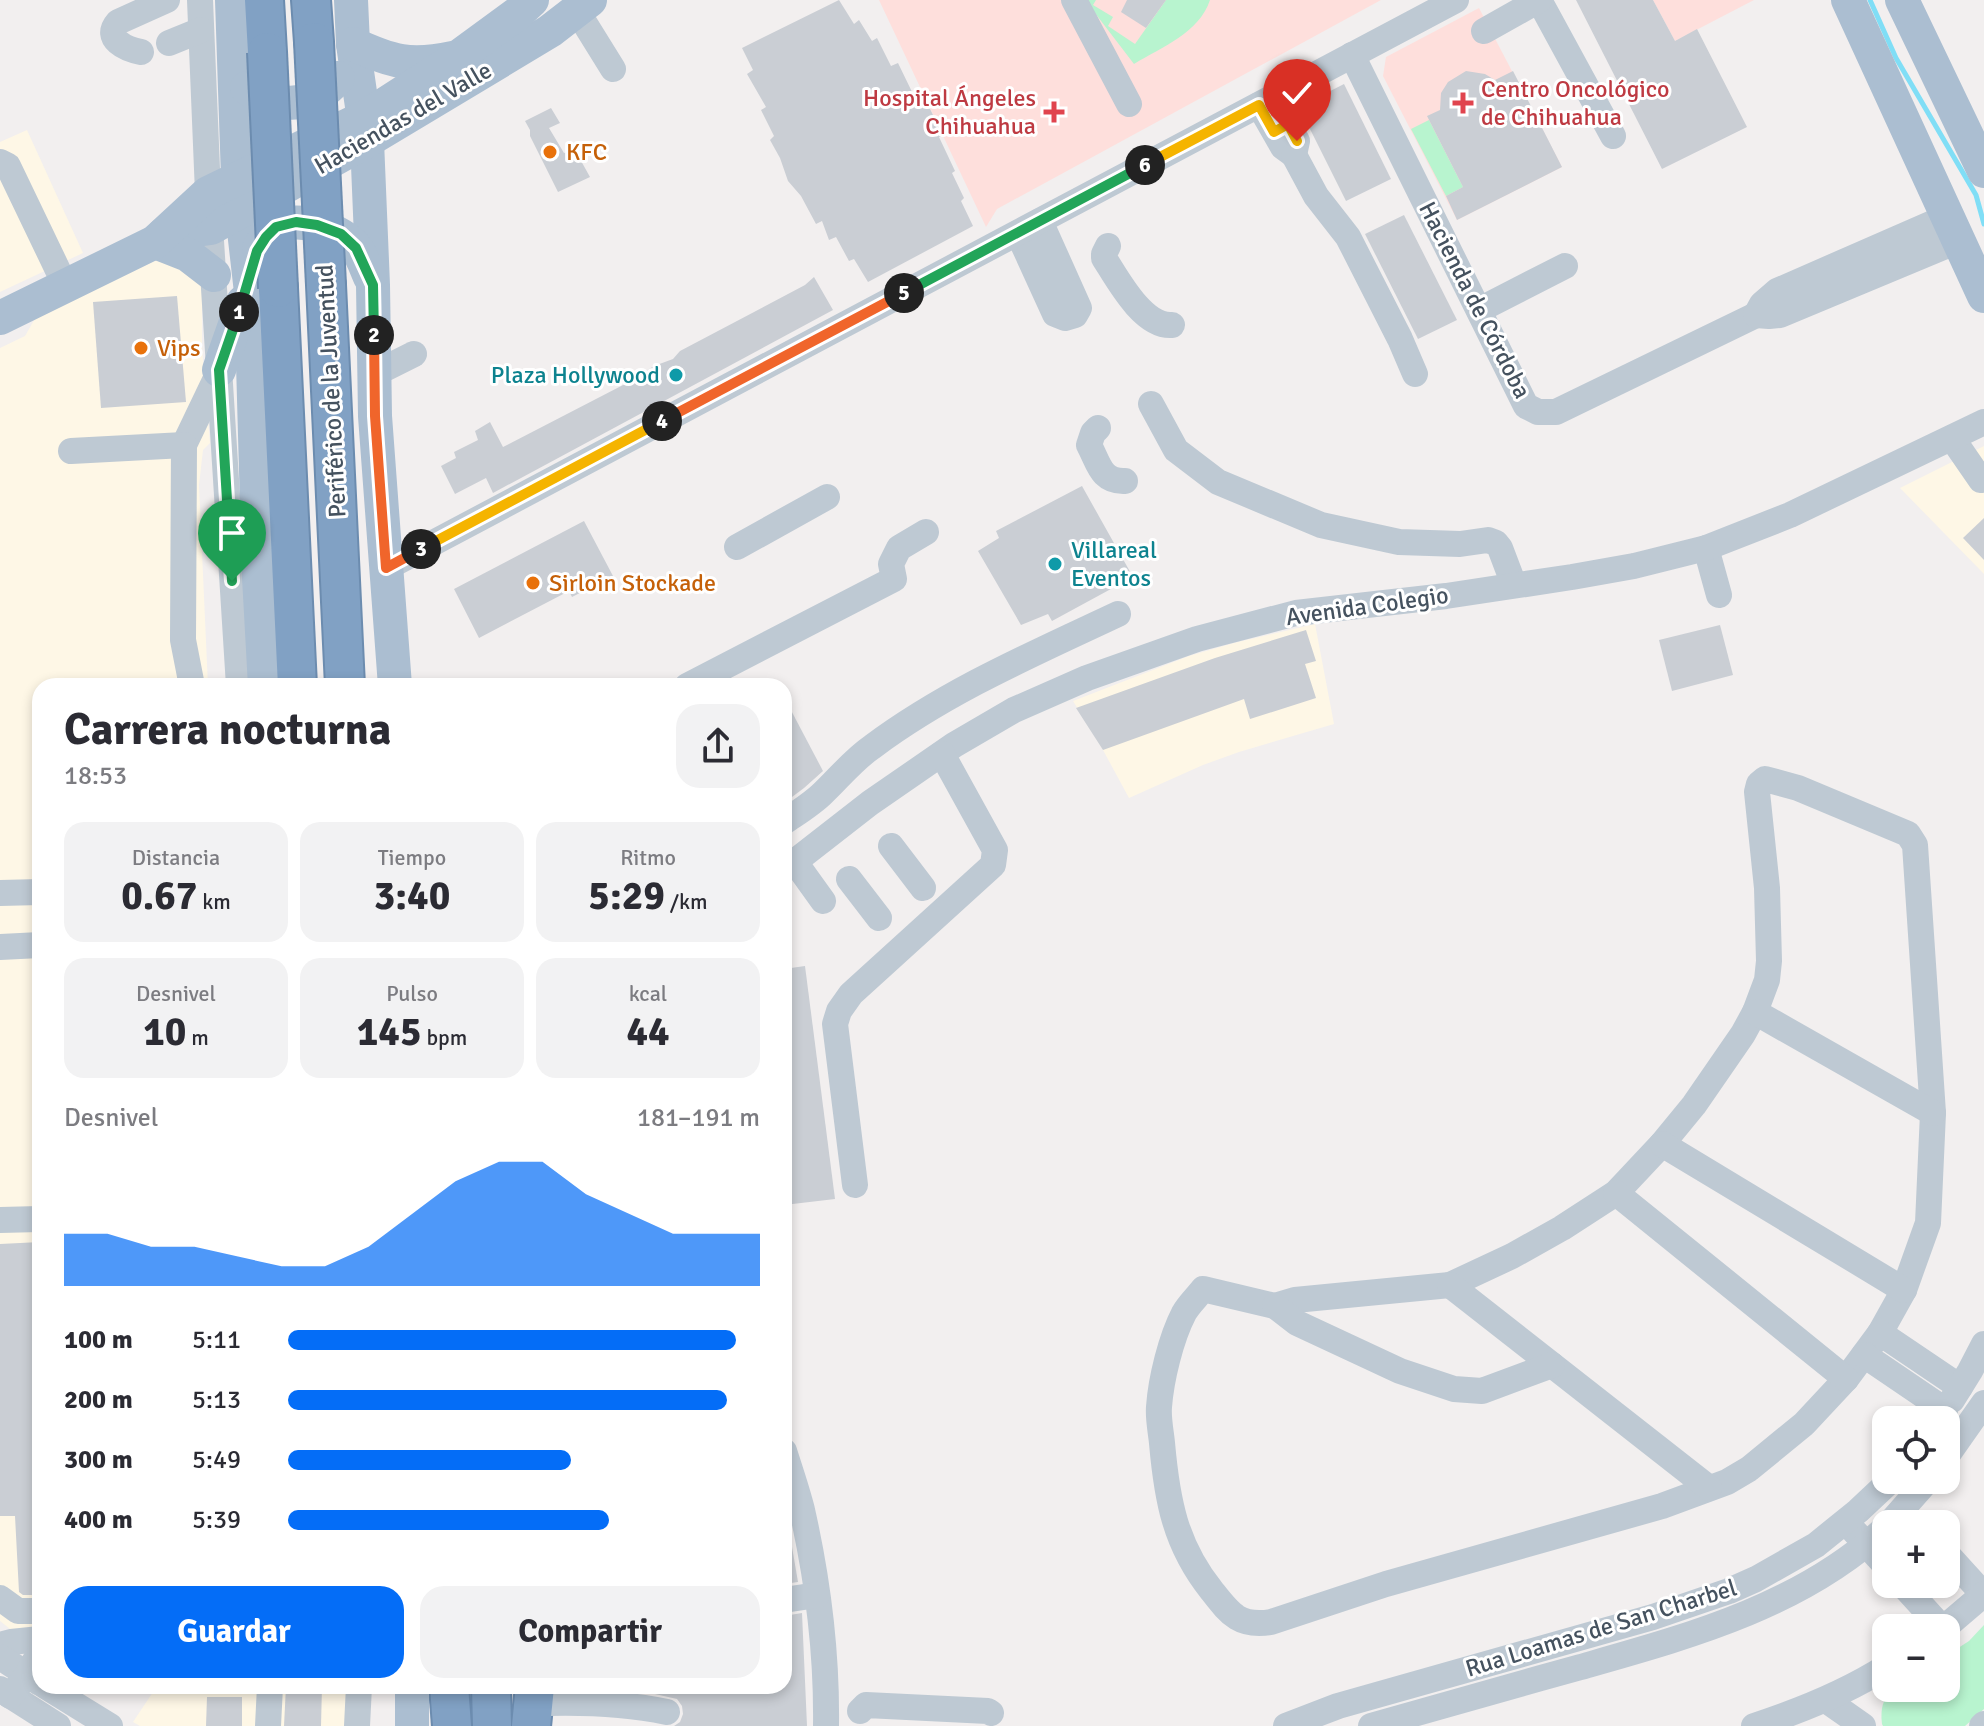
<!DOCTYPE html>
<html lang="es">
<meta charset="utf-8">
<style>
:root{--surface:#fff;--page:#f2f2f3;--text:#2b2b33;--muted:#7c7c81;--accent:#046df7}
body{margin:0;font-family:Signika,sans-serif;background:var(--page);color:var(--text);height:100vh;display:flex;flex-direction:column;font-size:30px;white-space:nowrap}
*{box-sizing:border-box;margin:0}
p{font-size:26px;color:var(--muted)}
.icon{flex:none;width:44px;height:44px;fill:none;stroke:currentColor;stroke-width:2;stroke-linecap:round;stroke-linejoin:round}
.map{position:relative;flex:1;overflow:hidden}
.side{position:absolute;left:32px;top:678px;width:760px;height:1016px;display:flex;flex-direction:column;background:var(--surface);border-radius:24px;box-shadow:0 4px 12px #0003}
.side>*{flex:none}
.buttons{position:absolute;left:1872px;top:1406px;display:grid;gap:16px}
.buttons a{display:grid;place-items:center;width:88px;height:88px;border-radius:16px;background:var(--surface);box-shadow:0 4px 12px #0003;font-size:40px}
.pin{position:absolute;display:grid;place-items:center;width:68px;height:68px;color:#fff;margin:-82px -34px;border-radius:50% 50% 50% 0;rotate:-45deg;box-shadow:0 0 8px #0007}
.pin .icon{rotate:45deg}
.km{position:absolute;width:40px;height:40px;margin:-20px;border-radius:50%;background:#222;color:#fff;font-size:22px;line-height:40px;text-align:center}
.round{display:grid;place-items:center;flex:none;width:84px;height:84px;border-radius:24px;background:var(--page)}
.headline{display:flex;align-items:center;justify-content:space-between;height:136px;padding:0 32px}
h1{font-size:44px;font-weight:700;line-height:60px}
.metrics{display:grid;grid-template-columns:repeat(3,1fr);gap:12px;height:136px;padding:8px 32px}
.metrics div{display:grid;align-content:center;border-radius:20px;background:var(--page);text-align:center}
.metrics b{font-size:40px;font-weight:700}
.metrics small{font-size:22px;font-weight:400}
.metrics p{font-size:22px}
.chart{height:224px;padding:16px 32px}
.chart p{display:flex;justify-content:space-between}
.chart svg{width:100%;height:144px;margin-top:8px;fill:var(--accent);opacity:.7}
.primary-button{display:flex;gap:16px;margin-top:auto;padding:16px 32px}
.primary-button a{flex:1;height:92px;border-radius:24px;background:var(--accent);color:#fff;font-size:32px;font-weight:700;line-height:92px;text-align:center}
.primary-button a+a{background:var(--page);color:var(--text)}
ul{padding:0 32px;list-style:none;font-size:26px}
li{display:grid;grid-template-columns:128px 96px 1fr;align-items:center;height:60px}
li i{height:20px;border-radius:10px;background:var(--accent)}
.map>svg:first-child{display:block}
</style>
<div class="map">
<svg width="1984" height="1726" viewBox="0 0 1984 1726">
<rect width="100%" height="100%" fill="#f2efef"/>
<g fill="#fef7e6">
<path d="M27 130 83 253 0 292V142Z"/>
<path d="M155 261 188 265 202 278V348L210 443 203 450 199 485 208 686H40V1653L0 1621V348L25 336 37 315Z"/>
<path d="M1984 446V574L1900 488Z"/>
<path d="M1315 624 1334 724 1239 752 1203 765 1129 798 1103 750 1073 701 1189 656 1234 643Z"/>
<path d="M157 1686H351L350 1726H140L133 1722Z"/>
</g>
<g fill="#fedfdc">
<path d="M879 0H1381L997 209 986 227Z"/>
<path d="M1653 0H1754L1675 41Z"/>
<path d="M1479 8 1562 167 1457 220 1383 76 1386 57Z"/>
</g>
<g fill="#b8f4cf">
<path d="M1085 0H1096L1093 5 1113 17 1108 26 1135 44 1166 0H1210C1199 33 1162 47 1134 64Z"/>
<path d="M1429 120 1463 187 1446 196 1411 129Z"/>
<path d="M1984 1625V1709L1965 1726H1883L1882 1724C1877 1678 1913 1688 1946 1688V1656L1969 1641Z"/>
</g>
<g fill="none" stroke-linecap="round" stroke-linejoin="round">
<path stroke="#80def6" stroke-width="5" d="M1870 0 1896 58 1976 195 1984 224"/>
</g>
<g fill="#caced4">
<path d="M839 0 854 24 859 20 872 41 877 38 891 66 898 63 914 96 922 92 943 136 939 137 955 171 952 173 964 198 961 201 973 226 868 282 854 259 849 261 836 237 829 240 822 221 816 224 801 196 788 181 780 158 770 140 774 136 761 110 766 107 747 74 753 70 742 48Z"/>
<path d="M1127 0H1166L1146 28 1121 12Z"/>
<path d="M1576 0H1653L1675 41 1697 29 1747 127 1662 169Z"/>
<path d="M1466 71 1485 74 1495 80 1513 71 1562 167 1457 220 1446 196 1463 187 1427 116 1440 110 1441 93 1448 82Z"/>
<path d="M1344 84 1391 179 1346 201 1299 107Z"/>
<path d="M551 108 560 123 549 128 564 153 575 150 590 177 558 192 530 136V130L525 121Z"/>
<path d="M1404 215 1457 320 1418 339 1365 234Z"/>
<path d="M814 277 833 310 493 493 486 478 455 494 441 466 456 458 454 452 478 440 475 431 490 422 503 447 625 384 654 366 673 359 680 351 805 285Z"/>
<path d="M177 296 186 402 101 408 93 302Z"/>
<path d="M1082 486 1133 577 1052 621 1048 614 1021 625 978 551 999 538 996 531Z"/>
<path d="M1984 518V560L1963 538Z"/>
<path d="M584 521 613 576 572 597 569 591 479 638 454 589Z"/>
<path d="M1720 625 1733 675 1672 691 1659 640Z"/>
<path d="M1306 630 1316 661 1305 664 1316 698 1250 719 1244 699 1103 750 1076 708 1215 658Z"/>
<path d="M784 697 823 771 804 788 784 803Z"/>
<path d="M805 966 835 1199 784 1205V969Z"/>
<path d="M40 1242V1595H23L19 1592 15 1516H0V1244Z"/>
<path d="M792 1547 798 1582 784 1584V1548Z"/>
<path d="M802 1613 807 1726H674L680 1722 683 1714 682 1706 677 1699 655 1694 615 1689V1686H784V1616Z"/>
<path d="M286 1686H322L321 1726H284Z"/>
<path d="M207 1697H242V1726H206Z"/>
</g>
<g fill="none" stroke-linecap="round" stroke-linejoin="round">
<defs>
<g id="highway">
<path d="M264 0 267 52"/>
<path d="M311 0 314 42"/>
<path d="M326 285 345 686"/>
<path d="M278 288 297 686"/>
<path d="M449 1686 452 1726"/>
<path d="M491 1686 492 1726"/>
<path d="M531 1726 535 1686"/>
</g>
</defs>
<use href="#highway" stroke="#6c8caf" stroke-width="42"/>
<g stroke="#bec9d3" stroke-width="26">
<path d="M200 0 208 193 239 686"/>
<path d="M1074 0 1129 104"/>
<path d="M1539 0 1613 136"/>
<path d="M577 11 613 69"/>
<path d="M1484 31 1539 0"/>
<path d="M169 43 201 30"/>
<path d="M141 52C126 49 103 39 118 22L167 0"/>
<path d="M1352 55 1526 406 1538 412H1556L1756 315"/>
<path d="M1259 105 1283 147 1294 155 1297 141 1273 97"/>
<path d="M1294 155 1316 196 1348 237 1400 339 1415 374"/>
<path d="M0 162 8 166 66 287"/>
<path d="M1949 216 1777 291 1762 304 1756 315 1769 316 1780 315 1960 240"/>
<path d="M1018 233 1055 314 1065 318 1075 315 1079 308 1040 221"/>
<path d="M1108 246 1104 254V258C1118 280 1143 327 1172 325"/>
<path d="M1479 310 1565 266"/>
<path d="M374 374 414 354"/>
<path d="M1151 404 1176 450 1218 482 1321 525 1399 542 1460 544 1488 540 1496 543 1500 548 1514 585"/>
<path d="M1098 428 1093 433 1089 445C1099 464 1101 482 1125 481"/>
<path d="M1952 438 1981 480"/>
<path d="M184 445 218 374"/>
<path d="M71 451 184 445 183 640 192 686"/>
<path d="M737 547 827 497"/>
<path d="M1706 548 1719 595"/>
<path d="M386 568 1456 0"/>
<path d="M687 686 894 579 891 564 899 548 926 532"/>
<path d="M1765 779 1798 788 1908 834 1915 845 1933 1113 1928 1223 1904 1290 1880 1333 1846 1379 1804 1424 1749 1469 1727 1482 1662 1506 1386 1584 1271 1622C1239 1627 1230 1614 1212 1591 1175 1545 1167 1500 1162 1443 1161 1432 1158 1419 1159 1407 1161 1379 1171 1338 1184 1313 1189 1304 1197 1297 1203 1289L1275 1306 1295 1300 1450 1285 1512 1256 1562 1228 1616 1193 1662 1144 1694 1105 1743 1034 1755 1012 1767 980 1769 961 1767 888 1757 792 1759 784Z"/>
<path d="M784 822C797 813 812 804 823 793 839 778 853 760 872 747 947 691 1033 654 1118 614"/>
<path d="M891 846 923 888"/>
<path d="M795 862 823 901"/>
<path d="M784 870 870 803 954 745 1014 710 1087 678 1197 639 1296 613 1446 596 1572 577 1634 566 1706 548 1790 515 1984 422"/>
<path d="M849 879 879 918"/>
<path d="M0 893 40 892"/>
<path d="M0 947 40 945"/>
<path d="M1755 1012 1933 1113"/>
<path d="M1662 1144 1904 1290"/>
<path d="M855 1185 835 1024 839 1011 851 994 993 865 995 850 942 754"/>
<path d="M1616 1193 1846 1379"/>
<path d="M0 1220 40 1219"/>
<path d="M1450 1285 1709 1488"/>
<path d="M1275 1306 1297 1323 1400 1371 1454 1389 1482 1391 1552 1365"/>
<path d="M1880 1333 1960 1387"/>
<path d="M1864 1355 1945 1410"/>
<path d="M1952 1400 1970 1371 1984 1344"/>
<path d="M784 1451C790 1470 797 1490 802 1510 818 1581 827 1654 826 1726"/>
<path d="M1946 1457 1984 1403"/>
<path d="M1889 1524 1928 1480"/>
<path d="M1854 1531 1886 1566"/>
<path d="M1946 1553 1984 1595"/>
<path d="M1902 1584 1942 1628"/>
<path d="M0 1598 18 1611H40"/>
<path d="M784 1600 817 1595"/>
<path d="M1944 1628 1984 1594"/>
<path d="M0 1645 11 1642 40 1639"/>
<path d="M0 1657 40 1683"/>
<path d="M45 1686 110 1726"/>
<path d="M0 1689 58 1726"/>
<path d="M10 1696 27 1675 40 1652"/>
<path d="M1826 1700 1863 1726"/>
<path d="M548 1703C589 1702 628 1704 667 1712"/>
<path d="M860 1711 866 1705 988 1711 991 1713"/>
<path d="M268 1726 270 1686"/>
<path d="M357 1726 359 1686"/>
<path d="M1286 1726 1338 1706 1653 1617 1729 1591 1756 1579 1816 1545 1858 1511 1891 1480"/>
<path d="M1371 1726C1439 1707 1508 1687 1577 1668 1686 1637 1801 1607 1886 1527"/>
<path d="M1754 1726C1800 1711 1845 1693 1886 1667"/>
<path d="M1982 1726 1984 1724"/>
</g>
<g stroke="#abbed1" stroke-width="34">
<path d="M232 0 238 178 251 292 259 577 265 686"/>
<path d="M351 0 353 44 367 141 373 285 375 416 395 686"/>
<path d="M1848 0 1984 296"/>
<path d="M1902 0 1984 171"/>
<path d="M353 44C392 62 410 67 453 58"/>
<path d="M247 88C277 111 313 107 338 78"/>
<path d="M164 234 211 228 367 141 550 31 590 0"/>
<path d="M155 242 188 255 214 275"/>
<path d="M259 248C264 241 268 232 275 228 296 214 342 229 356 248 362 256 366 268 370 277"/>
<path d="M0 318 155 242 208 193 365 117 458 57 518 13 532 0"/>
<path d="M219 370 243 302"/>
<path d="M412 1726V1686"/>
</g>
<use href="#highway" stroke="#81a1c4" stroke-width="38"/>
<defs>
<g id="highway-bridge">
<path d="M314 42 326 285"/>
<path d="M267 52 278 288"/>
</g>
</defs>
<use href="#highway-bridge" stroke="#6c8caf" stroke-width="42" stroke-linecap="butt"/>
<use href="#highway-bridge" stroke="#81a1c4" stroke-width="38"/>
</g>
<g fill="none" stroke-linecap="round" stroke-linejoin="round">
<defs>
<path id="split-1" d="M232 581 219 370 239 312"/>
<path id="split-2" d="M239 312 257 251 266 237 276 227 296 222 317 225 341 234 356 248 373 285 374 335"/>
<path id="split-3" d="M374 335 375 416 386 568 421 549"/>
<path id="split-4" d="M421 549 662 421"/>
<path id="split-5" d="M662 421 904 293"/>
<path id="split-6" d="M904 293 1145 165"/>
<path id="split-7" d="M1145 165 1259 105 1274 132 1288 124 1297 141"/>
</defs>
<use href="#split-1" stroke="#fff" stroke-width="16"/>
<use href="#split-2" stroke="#fff" stroke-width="16"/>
<use href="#split-3" stroke="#fff" stroke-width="16"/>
<use href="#split-4" stroke="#fff" stroke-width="16"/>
<use href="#split-5" stroke="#fff" stroke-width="16"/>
<use href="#split-6" stroke="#fff" stroke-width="16"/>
<use href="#split-7" stroke="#fff" stroke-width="16"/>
<use href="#split-1" stroke="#22a559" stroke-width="10"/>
<use href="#split-2" stroke="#22a559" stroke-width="10"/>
<use href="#split-3" stroke="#f0652b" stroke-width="10"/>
<use href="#split-4" stroke="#f5b400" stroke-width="10"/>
<use href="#split-5" stroke="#f0652b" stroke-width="10"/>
<use href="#split-6" stroke="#22a559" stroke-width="10"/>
<use href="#split-7" stroke="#f5b400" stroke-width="10"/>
</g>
<g fill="#e0444e" stroke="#fff" stroke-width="3">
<path d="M1459 91h8v8h8v8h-8v8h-8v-8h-8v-8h8z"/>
<path d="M1050 100h8v8h8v8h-8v8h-8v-8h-8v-8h8z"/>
</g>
<g fill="#e8710a" stroke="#fff" stroke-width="3">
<circle cx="550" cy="152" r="8"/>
<circle cx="141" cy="348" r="8"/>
<circle cx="533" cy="583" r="8"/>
</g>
<g fill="#0f9aa8" stroke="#fff" stroke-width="3">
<circle cx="676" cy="375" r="8"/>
<circle cx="1055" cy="564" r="8"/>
</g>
<g text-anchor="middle" stroke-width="6" stroke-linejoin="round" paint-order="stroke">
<g font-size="24" fill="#be3a42" stroke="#fff" text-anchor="start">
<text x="1481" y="97">Centro Oncológico<tspan x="1481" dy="28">de Chihuahua</tspan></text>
<text x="1036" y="106" text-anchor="end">Hospital Ángeles<tspan x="1036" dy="28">Chihuahua</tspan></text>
</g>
<g font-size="24" fill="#45525f" stroke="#fff">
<text transform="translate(403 118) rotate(-30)" y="8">Haciendas del Valle</text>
<text transform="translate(1475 300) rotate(63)" y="8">Hacienda de Córdoba</text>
<text transform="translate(331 391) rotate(-93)" y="8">Periférico de la Juventud</text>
<text transform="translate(1367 606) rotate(-8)" y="8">Avenida Colegio</text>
<text transform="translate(1601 1628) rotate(-17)" y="8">Rua Loamas de San Charbel</text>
</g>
<g font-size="24" fill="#c56008" stroke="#fff" text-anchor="start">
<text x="566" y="160">KFC</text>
<text x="157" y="356">Vips</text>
<text x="549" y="591">Sirloin Stockade</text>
</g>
<g font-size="24" fill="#0d838f" stroke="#fff" text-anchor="end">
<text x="660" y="383">Plaza Hollywood</text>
<text x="1071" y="558" text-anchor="start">Villareal<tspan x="1071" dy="28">Eventos</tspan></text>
</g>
</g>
</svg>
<div class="buttons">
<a><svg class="icon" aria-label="locate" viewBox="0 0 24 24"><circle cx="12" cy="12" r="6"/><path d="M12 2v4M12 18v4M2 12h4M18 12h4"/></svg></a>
<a>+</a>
<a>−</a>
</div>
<div class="pin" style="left:232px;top:581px;background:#1e9e55"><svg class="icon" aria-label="arrive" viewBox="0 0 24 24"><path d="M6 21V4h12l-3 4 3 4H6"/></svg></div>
<div class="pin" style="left:1297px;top:141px;background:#d93025"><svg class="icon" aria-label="check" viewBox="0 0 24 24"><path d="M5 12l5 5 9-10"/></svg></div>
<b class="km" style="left:239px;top:312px">1</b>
<b class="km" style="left:374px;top:335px">2</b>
<b class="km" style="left:421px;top:549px">3</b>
<b class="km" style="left:662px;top:421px">4</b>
<b class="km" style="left:904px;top:293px">5</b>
<b class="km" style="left:1145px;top:165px">6</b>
<section class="side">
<div class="headline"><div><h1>Carrera nocturna</h1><p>18:53</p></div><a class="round"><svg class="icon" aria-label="share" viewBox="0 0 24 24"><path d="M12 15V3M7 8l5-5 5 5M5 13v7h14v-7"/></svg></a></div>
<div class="metrics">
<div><p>Distancia</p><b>0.67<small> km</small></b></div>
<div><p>Tiempo</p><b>3:40</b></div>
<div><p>Ritmo</p><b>5:29<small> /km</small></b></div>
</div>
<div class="metrics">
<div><p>Desnivel</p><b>10<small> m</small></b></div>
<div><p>Pulso</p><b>145<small> bpm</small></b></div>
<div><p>kcal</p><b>44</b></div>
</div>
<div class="chart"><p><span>Desnivel</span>181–191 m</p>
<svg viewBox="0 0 160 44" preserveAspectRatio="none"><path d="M0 44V28L10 28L20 32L30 32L40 35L50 38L60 38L70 32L80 22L90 12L100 6L110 6L120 16L130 22L140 28L150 28L160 28V44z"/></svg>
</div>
<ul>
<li><b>100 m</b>5:11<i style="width:95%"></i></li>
<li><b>200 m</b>5:13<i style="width:93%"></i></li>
<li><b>300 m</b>5:49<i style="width:60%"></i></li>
<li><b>400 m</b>5:39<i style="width:68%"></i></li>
</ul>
<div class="primary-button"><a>Guardar</a><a>Compartir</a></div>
</section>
</div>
